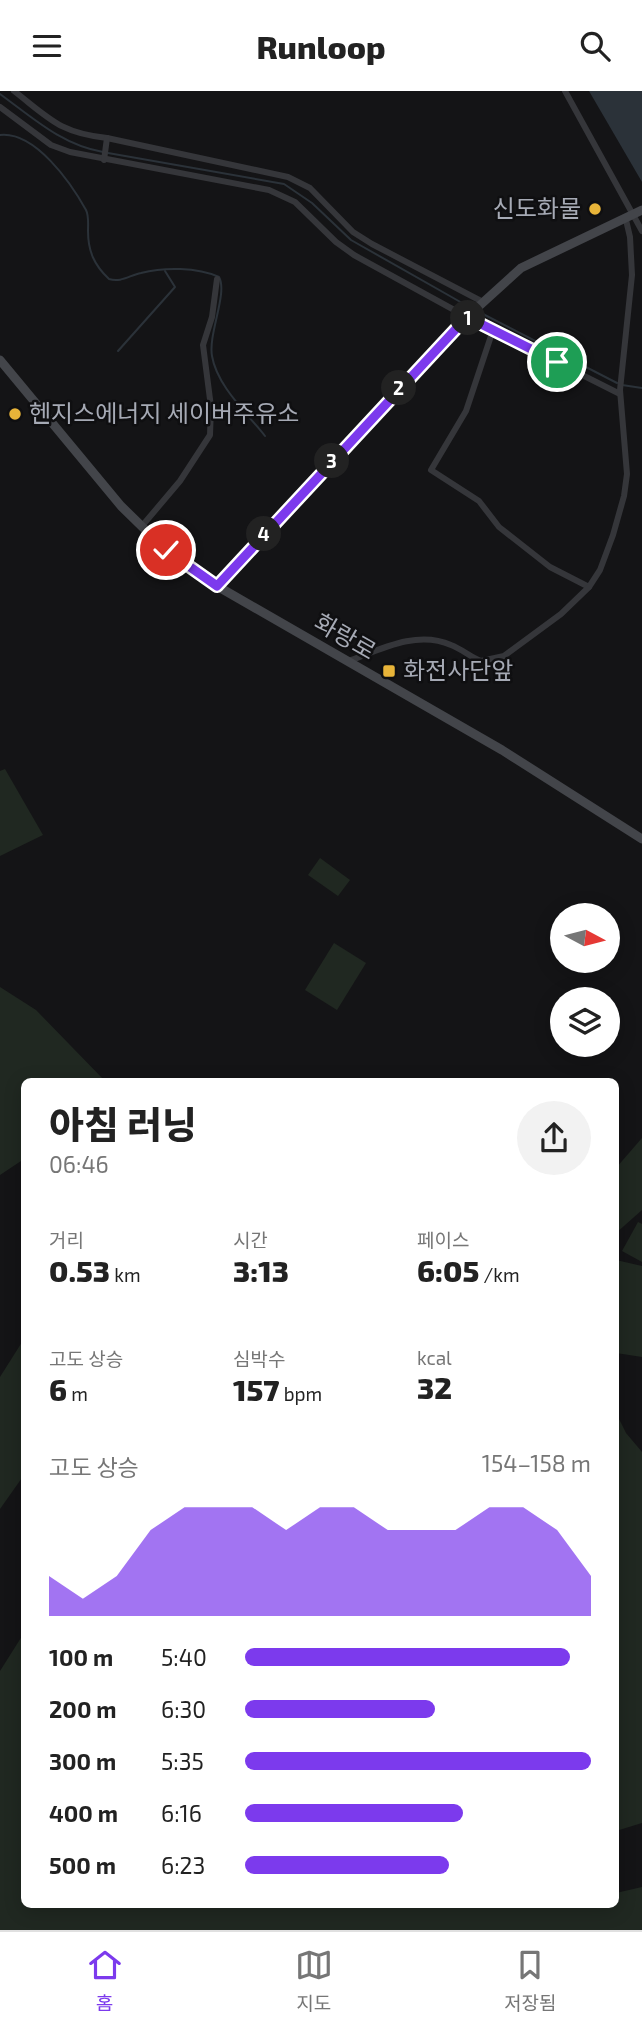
<!DOCTYPE html>
<html lang="ko">
<meta charset="utf-8">
<style>
:root{--surface:#fff;--page:#f2f2f2;--text:#222;--muted:#767676;--line:#e0e0e0;--accent:#7c3aed}
body{margin:0;font-family:"Exo 2","Noto Sans KR",sans-serif;background:var(--page);color:var(--text);height:100vh;display:flex;flex-direction:column;font-size:26px;white-space:nowrap}
*{box-sizing:border-box;margin:0}
p{font-size:23px;color:var(--muted)}
.icon{flex:none;width:38px;height:38px;fill:none;stroke:currentColor;stroke-width:2;stroke-linecap:round;stroke-linejoin:round}
.map{position:relative;flex:1;overflow:hidden}
.panel{position:absolute;left:21px;top:987px;width:598px;height:830px;display:flex;flex-direction:column;background:var(--surface);border-radius:10px;box-shadow:0 4px 18px #0003}
.panel>*{flex:none}
.needle{width:46px;rotate:97deg}
.controls{position:absolute;left:550px;top:812px;display:grid;gap:14px}
.controls a{display:grid;place-items:center;width:70px;height:70px;border-radius:50%;background:var(--surface);box-shadow:0 4px 18px #0003;font-size:35px}
.pin{position:absolute;display:grid;place-items:center;width:60px;height:60px;color:#fff;margin:-30px;border:4px solid #fff;border-radius:50%;box-shadow:0 2px 7px #0007}
.km{position:absolute;width:35px;height:35px;margin:-18px;border-radius:50%;background:#222;color:#fff;font-size:19px;line-height:35px;text-align:center}
.round{display:grid;place-items:center;flex:none;width:74px;height:74px;border-radius:37px;background:var(--page)}
.overview{display:flex;align-items:center;justify-content:space-between;height:119px;padding:0 28px}
h1{font-size:38px;font-weight:800;line-height:52px}
.figures{display:grid;grid-template-columns:repeat(3,1fr);gap:10px;height:119px;padding:7px 28px}
.figures div{display:grid;align-content:center}
.figures b{font-size:30px;font-weight:800}
.figures small{font-size:19px;font-weight:400}
.figures p{font-size:19px}
.chart{height:196px;padding:14px 28px}
.chart p{display:flex;justify-content:space-between}
.chart svg{width:100%;height:126px;margin-top:7px;fill:var(--accent);opacity:.7}
ul{padding:0 28px;list-style:none;font-size:23px}
li{display:grid;grid-template-columns:112px 84px 1fr;align-items:center;height:52px}
li i{height:18px;border-radius:9px;background:var(--accent)}
header{display:flex;justify-content:space-between;align-items:center;height:91px;padding:0 28px;background:var(--surface);font-size:32px;font-weight:800}
.tab-bar{display:flex;justify-content:space-around;align-items:center;height:98px;border-top:2px solid var(--line);background:var(--surface);font-size:19px;color:var(--muted)}
.tab-bar a{display:grid;justify-items:center;gap:4px}
.tab-bar .on{color:var(--accent)}
.map>svg:first-child{display:block}
</style>
<header><svg class="icon" aria-label="menu" viewBox="0 0 24 24"><path d="M4 6h16M4 12h16M4 18h16"/></svg>Runloop<svg class="icon" aria-label="search" viewBox="0 0 24 24"><circle cx="10" cy="10" r="6"/><path d="M15 15l6 6"/></svg></header>
<div class="map">
<svg width="642" height="1839" viewBox="0 0 642 1839">
<rect width="100%" height="100%" fill="#141416"/>
<g fill="#202821">
<path d="M5 678 43 744 0 765V680Z"/>
<path d="M320 767 350 789 338 805 308 784Z"/>
<path d="M334 852 366 872 337 919 305 899Z"/>
<path d="M0 896 36 919 104 989 24 990V1068L0 1084Z"/>
<path d="M642 1047V1119L616 1142V1077Z"/>
<path d="M638 1131 642 1133V1171L622 1160Z"/>
<path d="M616 1169 642 1175V1266L616 1262Z"/>
<path d="M24 1248V1384L0 1418V1286Z"/>
<path d="M616 1322 626 1342 642 1361V1732L616 1740Z"/>
<path d="M24 1542V1813H616V1802L642 1796V1839H0V1580Z"/>
</g>
<path fill="#2b3239" d="M589 0H642V91Z"/>
<g fill="none" stroke-linecap="round" stroke-linejoin="round">
<g stroke="#2b3239" stroke-width="2">
<path d="M0 3C33 27 62 54 103 61"/>
<path d="M0 44C35 40 71 92 86 119 89 125 88 133 88 140 88 160 94 174 109 188 121 192 130 184 141 182 164 176 197 176 219 186 228 202 208 243 212 265 217 295 247 322 265 345"/>
<path d="M108 62 284 93 312 112 351 149 471 217"/>
<path d="M479 221 617 292"/>
<path d="M118 260 175 196 165 180"/>
<path d="M622 294 642 297"/>
</g>
<g stroke="#35363a" stroke-width="6">
<path d="M14 0C50 28 60 42 107 47L288 86 310 97 353 141 372 153 483 211"/>
<path d="M565 0 642 140"/>
<path d="M0 16 51 54 70 61 269 99 295 111 336 151 354 164 467 226 620 303"/>
<path d="M104 69 107 47"/>
<path d="M493 239 466 320 431 379 479 410 499 436 550 476 589 496"/>
<path d="M142 435 180 390 210 344 211 316 203 254 212 226 217 188"/>
<path d="M349 570C381 558 417 539 451 554 462 558 470 566 481 570L504 565 561 523 589 496 600 479 613 444 624 405 627 383 620 299 632 184 630 146 626 129"/>
</g>
<g stroke="#43454a" stroke-width="9">
<path d="M0 269 121 415 166 459 217 495 502 659 642 748"/>
<path d="M217 495 467 226 521 177 642 119"/>
</g>
</g>
<g fill="none" stroke-linecap="round" stroke-linejoin="round">
<defs>
<path id="route" d="M166 459 217 495 467 226 557 271"/>
</defs>
<use href="#route" stroke="#fff" stroke-width="14"/>
<use href="#route" stroke="#7c3aed" stroke-width="9"/>
</g>
<g fill="#e8b439" stroke="#0f0f11" stroke-width="2.5">
<circle cx="595" cy="118" r="7"/>
<circle cx="15" cy="323" r="7"/>
<rect x="382" y="573" width="14" height="14" rx="3.5"/>
</g>
<g text-anchor="middle" stroke-width="5" stroke-linejoin="round" paint-order="stroke">
<g font-size="24" fill="#a6aab5" stroke="#0f0f11" text-anchor="start">
<text x="581" y="126" text-anchor="end">신도화물</text>
<text x="29" y="331">헨지스에너지 세이버주유소</text>
<text x="403" y="588">화전사단앞</text>
</g>
<g font-size="24" fill="#a6aab5" stroke="#0f0f11">
<text transform="translate(345 546) rotate(30)" y="8">화랑로</text>
</g>
</g>
</svg>
<div class="controls">
<a><svg class="needle" viewBox="-14 -14 28 28"><path d="M0-13l5 13h-10z" fill="#e53935"/><path d="M0 13l5-13h-10z" fill="#767676"/></svg></a>
<a><svg class="icon" aria-label="layers" viewBox="0 0 24 24"><path d="M12 4l9 5-9 5-9-5zM3 14l9 5 9-5"/></svg></a>
</div>
<div class="pin" style="left:557px;top:271px;background:#1e9e55"><svg class="icon" aria-label="arrive" viewBox="0 0 24 24"><path d="M6 21V4h12l-3 4 3 4H6"/></svg></div>
<div class="pin" style="left:166px;top:459px;background:#d93025"><svg class="icon" aria-label="check" viewBox="0 0 24 24"><path d="M5 12l5 5 9-10"/></svg></div>
<b class="km" style="left:468px;top:227px">1</b>
<b class="km" style="left:399px;top:297px">2</b>
<b class="km" style="left:332px;top:370px">3</b>
<b class="km" style="left:264px;top:443px">4</b>
<section class="panel">
<div class="overview"><div><h1>아침 러닝</h1><p>06:46</p></div><a class="round"><svg class="icon" aria-label="share" viewBox="0 0 24 24"><path d="M12 15V3M7 8l5-5 5 5M5 13v7h14v-7"/></svg></a></div>
<div class="figures">
<div><p>거리</p><b>0.53<small> km</small></b></div>
<div><p>시간</p><b>3:13</b></div>
<div><p>페이스</p><b>6:05<small> /km</small></b></div>
</div>
<div class="figures">
<div><p>고도 상승</p><b>6<small> m</small></b></div>
<div><p>심박수</p><b>157<small> bpm</small></b></div>
<div><p>kcal</p><b>32</b></div>
</div>
<div class="chart"><p><span>고도 상승</span>154–158 m</p>
<svg viewBox="0 0 160 44" preserveAspectRatio="none"><path d="M0 44V30L10 38L20 30L30 14L40 6L50 6L60 6L70 14L80 6L90 6L100 14L110 14L120 14L130 6L140 6L150 14L160 30V44z"/></svg>
</div>
<ul>
<li><b>100 m</b>5:40<i style="width:94%"></i></li>
<li><b>200 m</b>6:30<i style="width:55%"></i></li>
<li><b>300 m</b>5:35<i style="width:100%"></i></li>
<li><b>400 m</b>6:16<i style="width:63%"></i></li>
<li><b>500 m</b>6:23<i style="width:59%"></i></li>
</ul>
</section>
</div>
<nav class="tab-bar">
<a class="on"><svg class="icon" aria-label="home" viewBox="0 0 24 24"><path d="M3 11l9-7 9 7M6 9v11h12V9"/></svg>홈</a>
<a><svg class="icon" aria-label="map" viewBox="0 0 24 24"><path d="M3 6l6-2 6 2 6-2v14l-6 2-6-2-6 2zM9 4v14M15 6v14"/></svg>지도</a>
<a><svg class="icon" aria-label="saved" viewBox="0 0 24 24"><path d="M7 4h10v16l-5-4-5 4z"/></svg>저장됨</a>
</nav>
